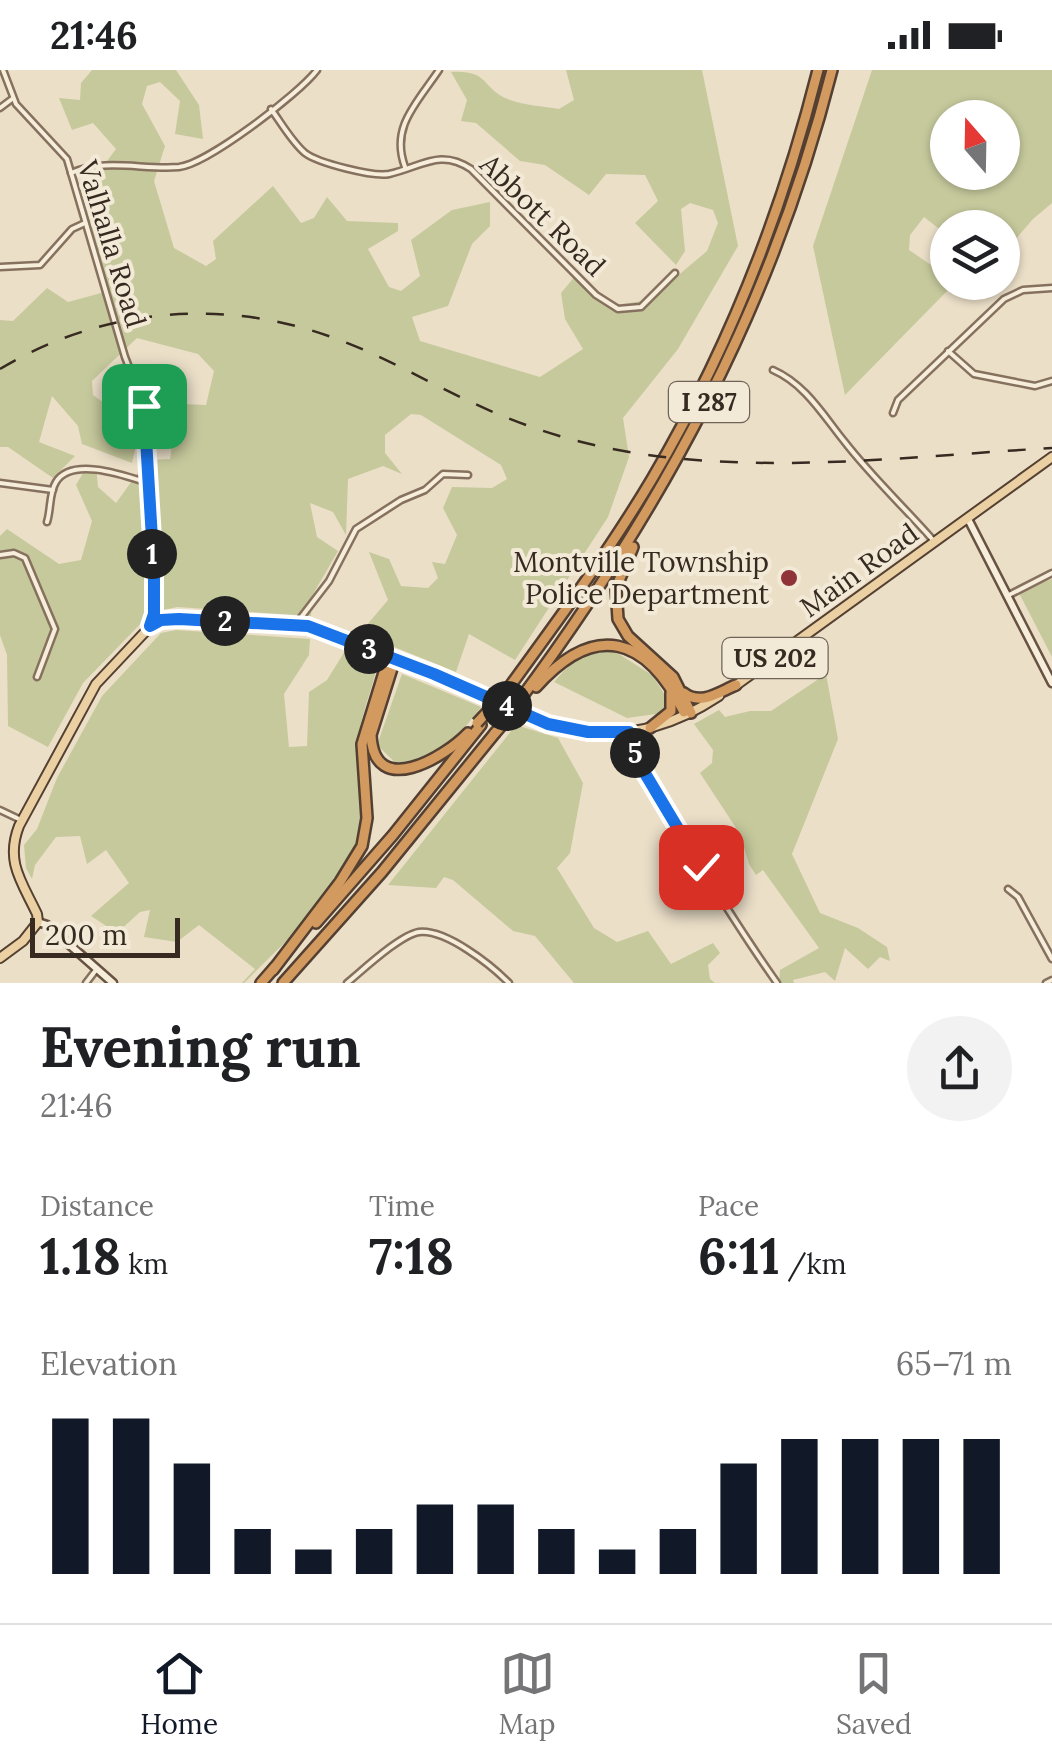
<!DOCTYPE html>
<meta charset="utf-8">
<style>
:root{--surface:#fff;--page:#f2f2f2;--text:#202124;--muted:#757577;--line:#e0e0e0;--accent:#111827}
body{margin:0;font-family:Lora,serif;background:var(--page);color:var(--text);height:100vh;display:flex;flex-direction:column;font-size:38px;white-space:nowrap}
*{box-sizing:border-box;margin:0}
p{font-size:32px;color:var(--muted)}
.icon{flex:none;width:55px;height:55px;fill:none;stroke:currentColor;stroke-width:2;stroke-linecap:round;stroke-linejoin:round}
.map{position:relative;height:913px;overflow:hidden}
.details{display:flex;flex-direction:column;background:var(--surface);flex:1}
.details>*{flex:none}
.needle{width:65px;rotate:340deg}
.fabs{position:absolute;left:930px;top:30px;display:grid;gap:20px}
.fabs a{display:grid;place-items:center;width:90px;height:90px;border-radius:50%;background:var(--surface);box-shadow:0 2px 8px #0004;font-size:50px}
.scale{position:absolute;left:30px;bottom:25px;width:150px;box-sizing:border-box;padding-left:10px;border:5px solid #372a21;border-top:0;font-size:28px;line-height:35px;white-space:nowrap;color:#372a21;-webkit-text-stroke:8px #f3e9d7;paint-order:stroke}
.pin{position:absolute;display:grid;place-items:center;width:85px;height:85px;color:#fff;margin:-42px;border-radius:20px;box-shadow:0 5px 15px #0006}
.km{position:absolute;width:50px;height:50px;margin:-25px;border-radius:50%;background:#222;color:#fff;font-size:28px;line-height:50px;text-align:center}
.round{display:grid;place-items:center;flex:none;width:105px;height:105px;border-radius:52px;background:var(--page)}
.headline{display:flex;align-items:center;justify-content:space-between;height:170px;padding:0 40px}
h1{font-size:55px;font-weight:700;line-height:75px}
.metrics{display:grid;grid-template-columns:repeat(3,1fr);gap:15px;height:170px;padding:10px 40px}
.metrics div{display:grid;align-content:center}
.metrics b{font-size:50px;font-weight:700}
.metrics small{font-size:28px;font-weight:400}
.metrics p{font-size:28px}
.chart{height:280px;padding:20px 40px}
.chart p{display:flex;justify-content:space-between}
.chart svg{width:100%;height:180px;margin-top:10px;stroke:var(--accent);stroke-width:6}
.status{display:flex;justify-content:space-between;align-items:center;height:70px;padding:0 50px;background:var(--surface);direction:ltr}
.status svg{height:28px;fill:currentColor}
.tab-bar{display:flex;justify-content:space-around;align-items:center;height:140px;border-top:2px solid var(--line);background:var(--surface);font-size:28px;color:var(--muted)}
.tab-bar a{display:grid;justify-items:center;gap:5px}
.tab-bar .active{color:var(--accent)}
.map>svg:first-child{display:block}
</style>
<div class="status"><b>21:46</b><svg viewBox="0 0 49 12"><path d="M0 12V9h3v3zM5 12V6h3v6zM10 12V3h3v9zM15 12V0h3v12zM26 1h20v11H26zM47 4h2v5h-2z"/></svg></div>
<div class="map">
<svg width="1052" height="913" viewBox="0 0 1052 913">
<rect width="100%" height="100%" fill="#ebdfc8"/>
<g fill="#c6c99c" fill-rule="evenodd">
<path d="M92 0H176L199 35 203 69 175 64 180 31 160 12 147 16 142 34 165 76 154 111 174 178 206 196 216 189 213 171 273 116 301 153 314 148 327 127 347 151 398 153V161L368 179 389 217 401 221 420 206 411 170 452 140 490 132V156L472 174 448 236 412 247 420 271 540 307 583 279 565 249 561 223 576 205 609 236 649 230 707 181 718 153 713 140 690 133 681 139 685 181 676 195 635 153 658 131 645 105 606 104 589 125 545 95 520 91 476 53 461 51 467 30 451 2C488 0 482 16 503 27 519 35 542 36 559 39L574 30 566 0H702L738 176 678 279 623 348 629 387 608 447 515 590 469 564 456 602 360 563 388 530 369 482 389 489 401 516 428 518 438 508 432 492 445 494 457 465 443 438 452 417 492 418 507 409 501 395 421 345 411 344 385 365V383L402 404 383 396 348 409 346 465 333 442 310 433 317 467 338 481 312 526 311 546 177 537 151 543 83 613 48 677 8 656 7 585 0 565V466L7 459 59 494 81 490 92 451 76 415 87 396H96L98 417 116 433 147 390 170 389 172 375 158 357V333L206 335 214 301 198 284 137 268 92 311 93 325 140 359 132 393 82 374 78 356 52 326 39 372 75 386 53 408 8 377H0V250L13 251 47 218 68 232 105 222 79 122 89 115 116 79 93 53 72 60 59 28 80 30 81 13Z"/>
<path d="M872 0H1052V133L1033 149 1003 184 1002 158H948L947 165 924 147 910 165 909 180 946 205 950 218 845 325 813 176ZM948 48H1002V102H948Z"/>
<path d="M1052 509V587L1018 521Z"/>
<path d="M176 560 310 569 309 585 284 624 289 677 307 676 309 622 327 610 345 581 378 594C371 623 357 655 357 684 358 710 365 736 360 761 349 817 283 873 244 913H242L255 899 199 855 177 872 144 867 150 840 140 842 117 863 91 846 129 813 106 780 87 794 80 766 56 767 35 795 32 809 26 798 24 775 37 759 57 708 102 626 161 563Z"/>
<path d="M611 579 652 605 667 628 692 630 663 643 627 648 554 612 579 584Z"/>
<path d="M402 604 481 637C454 671 443 689 397 694L377 675Z"/>
<path d="M826 604 838 669 792 784 820 843 858 858 887 877 890 891 880 887 868 899 845 878 835 911 825 902 793 910 794 913H779L780 900 819 878 763 800 756 805 749 794 740 764 700 703 712 693 713 680 694 654 719 640 725 647 750 641H771Z"/>
<path d="M516 655 558 668 583 713 570 783 557 798 594 858 617 872 648 861 671 894 713 873 720 883 708 895 710 909 715 913H574L535 866 513 861 453 810 444 807 436 818 388 815Z"/>
</g>
<g fill="none" stroke-linecap="round" stroke-linejoin="round">
<defs>
<g id="street">
<path d="M3 0 16 34 67 89 125 287 145 338 154 496 151 554"/>
<path d="M0 38 12 29"/>
<path d="M271 39C282 54 292 72 305 83 318 93 373 107 389 104 421 97 440 78 471 99L596 225 618 239 641 237 675 203"/>
<path d="M405 97C390 57 417 33 439 0"/>
<path d="M71 103C105 88 143 100 179 97 207 94 299 24 317 0"/>
<path d="M0 197 40 195 72 159 85 153"/>
<path d="M948 281 974 304 1035 316 1052 311"/>
<path d="M773 300C805 314 823 345 844 371 871 406 904 437 933 470"/>
<path d="M893 343 898 330 1004 229 1023 220 1052 218"/>
<path d="M0 413 53 420"/>
<path d="M47 452C51 440 49 423 56 412 72 386 126 406 148 413"/>
<path d="M0 485 14 483 25 488 55 559 37 607"/>
<path d="M1007 526 1052 503"/>
<path d="M296 554 329 511 356 459 401 430 425 420 443 404 468 405"/>
<path d="M629 662C640 704 666 740 689 777 717 823 746 869 777 913"/>
<path d="M0 740 21 750"/>
<path d="M1008 819 1018 827 1052 889"/>
<path d="M86 913 96 900"/>
<path d="M347 913C363 900 400 865 419 862 446 859 491 895 509 913"/>
<path d="M1046 913 1052 910"/>
</g>
<g id="secondary">
<path d="M968 449 1052 613"/>
<path d="M38 852 47 855 113 913"/>
</g>
<g id="primary">
<path d="M735 616 1052 387"/>
<path d="M0 888 23 871 38 852 37 844C22 812 5 792 19 756L96 614 145 562 161 550C192 545 290 550 320 560 370 576 420 598 468 619 562 660 625 688 719 626"/>
</g>
<g id="highway">
<path d="M633 477 616 518 618 549 628 566 673 607 691 643"/>
<path d="M395 589 371 665C374 730 445 687 468 663"/>
<path d="M536 617C595 551 646 566 684 642"/>
<path d="M505 623C556 553 608 483 652 409 727 282 782 143 818 0"/>
<path d="M684 623C701 636 719 622 736 615"/>
<path d="M519 631C663 437 772 236 832 0"/>
<path d="M650 658 671 641V623"/>
<path d="M316 853 393 765 481 655"/>
<path d="M273 900 340 812 362 776 367 748 362 674 389 586"/>
<path d="M261 913 275 897"/>
<path d="M283 913 382 802 495 663"/>
</g>
</defs>
<use href="#street" stroke="#86715e" stroke-width="9"/>
<use href="#secondary" stroke="#685241" stroke-width="11"/>
<use href="#primary" stroke="#544032" stroke-width="12"/>
<use href="#highway" stroke="#544032" stroke-width="14"/>
<use href="#street" stroke="#f6eddb" stroke-width="4"/>
<use href="#secondary" stroke="#f6eddb" stroke-width="6"/>
<use href="#primary" stroke="#ebd0a3" stroke-width="8"/>
<use href="#highway" stroke="#d39a60" stroke-width="9"/>
<path stroke="#372a21" stroke-width="2.5" stroke-dasharray="18 18" stroke-linecap="butt" d="M0 299C101 238 224 227 334 268 382 285 425 311 471 332 521 356 575 373 629 382 768 405 913 386 1052 378"/>
<defs>
<g id="highway-bridge">
<path d="M477 653 505 623"/>
<path d="M495 663 522 632"/>
</g>
</defs>
<use href="#highway-bridge" stroke="#544032" stroke-width="14" stroke-linecap="butt"/>
<use href="#highway-bridge" stroke="#d39a60" stroke-width="9"/>
</g>
<g fill="none" stroke-linecap="round" stroke-linejoin="round">
<defs>
<path id="route" d="M144 336 154 502V544L150 556 161 550 179 549 308 556 434 604 548 654 588 662H629L640 695 701 797"/>
</defs>
<use href="#route" stroke="#fff" stroke-width="20"/>
<use href="#route" stroke="#1a73e8" stroke-width="12"/>
</g>
<circle fill="#903339" stroke="#f3e9d7" stroke-width="4" cx="789" cy="508" r="10"/>
<g text-anchor="middle" stroke-width="8" stroke-linejoin="round" paint-order="stroke">
<g fill="#f3e9d7" stroke="#6f6358" stroke-width="2.5">
<rect x="669" y="312" width="80" height="40" rx="8"/>
<rect x="722.5" y="568" width="105" height="40" rx="8"/>
</g>
<g font-size="25" font-weight="bold" fill="#372a21">
<text x="709" y="341">I 287</text>
<text x="775" y="597">US 202</text>
</g>
<g font-size="28" fill="#372a21" stroke="#f3e9d7">
<text transform="translate(543 145) rotate(44)" y="10">Abbott Road</text>
<text transform="translate(112 174) rotate(73)" y="10">Valhalla Road</text>
<text transform="translate(859 500) rotate(-36)" y="10">Main Road</text>
</g>
<g font-size="28" fill="#372a21" stroke="#f3e9d7" text-anchor="end">
<text x="769" y="502">Montville Township<tspan x="769" dy="32">Police Department</tspan></text>
</g>
</g>
</svg>
<div class="fabs">
<a><svg class="needle" viewBox="-14 -14 28 28"><path d="M0-13l5 13h-10z" fill="#e53935"/><path d="M0 13l5-13h-10z" fill="#757577"/></svg></a>
<a><svg class="icon" aria-label="layers" viewBox="0 0 24 24"><path d="M12 4l9 5-9 5-9-5zM3 14l9 5 9-5"/></svg></a>
</div>
<div class="scale">200 m</div>
<div class="pin" style="left:144px;top:336px;background:#1e9e55"><svg class="icon" aria-label="arrive" viewBox="0 0 24 24"><path d="M6 21V4h12l-3 4 3 4H6"/></svg></div>
<div class="pin" style="left:701px;top:797px;background:#d93025"><svg class="icon" aria-label="check" viewBox="0 0 24 24"><path d="M5 12l5 5 9-10"/></svg></div>
<b class="km" style="left:152px;top:484px">1</b>
<b class="km" style="left:225px;top:551px">2</b>
<b class="km" style="left:369px;top:579px">3</b>
<b class="km" style="left:507px;top:636px">4</b>
<b class="km" style="left:635px;top:683px">5</b>
</div>
<section class="details">
<div class="headline"><div><h1>Evening run</h1><p>21:46</p></div><a class="round"><svg class="icon" aria-label="share" viewBox="0 0 24 24"><path d="M12 15V3M7 8l5-5 5 5M5 13v7h14v-7"/></svg></a></div>
<div class="metrics">
<div><p>Distance</p><b>1.18<small> km</small></b></div>
<div><p>Time</p><b>7:18</b></div>
<div><p>Pace</p><b>6:11<small> /km</small></b></div>
</div>
<div class="chart"><p><span>Elevation</span>65–71 m</p>
<svg viewBox="0 0 160 44" preserveAspectRatio="none"><path d="M5 44V6M15 44V6M25 44V17M35 44V33M45 44V38M55 44V33M65 44V27M75 44V27M85 44V33M95 44V38M105 44V33M115 44V17M125 44V11M135 44V11M145 44V11M155 44V11"/></svg>
</div>
</section>
<nav class="tab-bar">
<a class="active"><svg class="icon" aria-label="home" viewBox="0 0 24 24"><path d="M3 11l9-7 9 7M6 9v11h12V9"/></svg>Home</a>
<a><svg class="icon" aria-label="map" viewBox="0 0 24 24"><path d="M3 6l6-2 6 2 6-2v14l-6 2-6-2-6 2zM9 4v14M15 6v14"/></svg>Map</a>
<a><svg class="icon" aria-label="saved" viewBox="0 0 24 24"><path d="M7 4h10v16l-5-4-5 4z"/></svg>Saved</a>
</nav>
